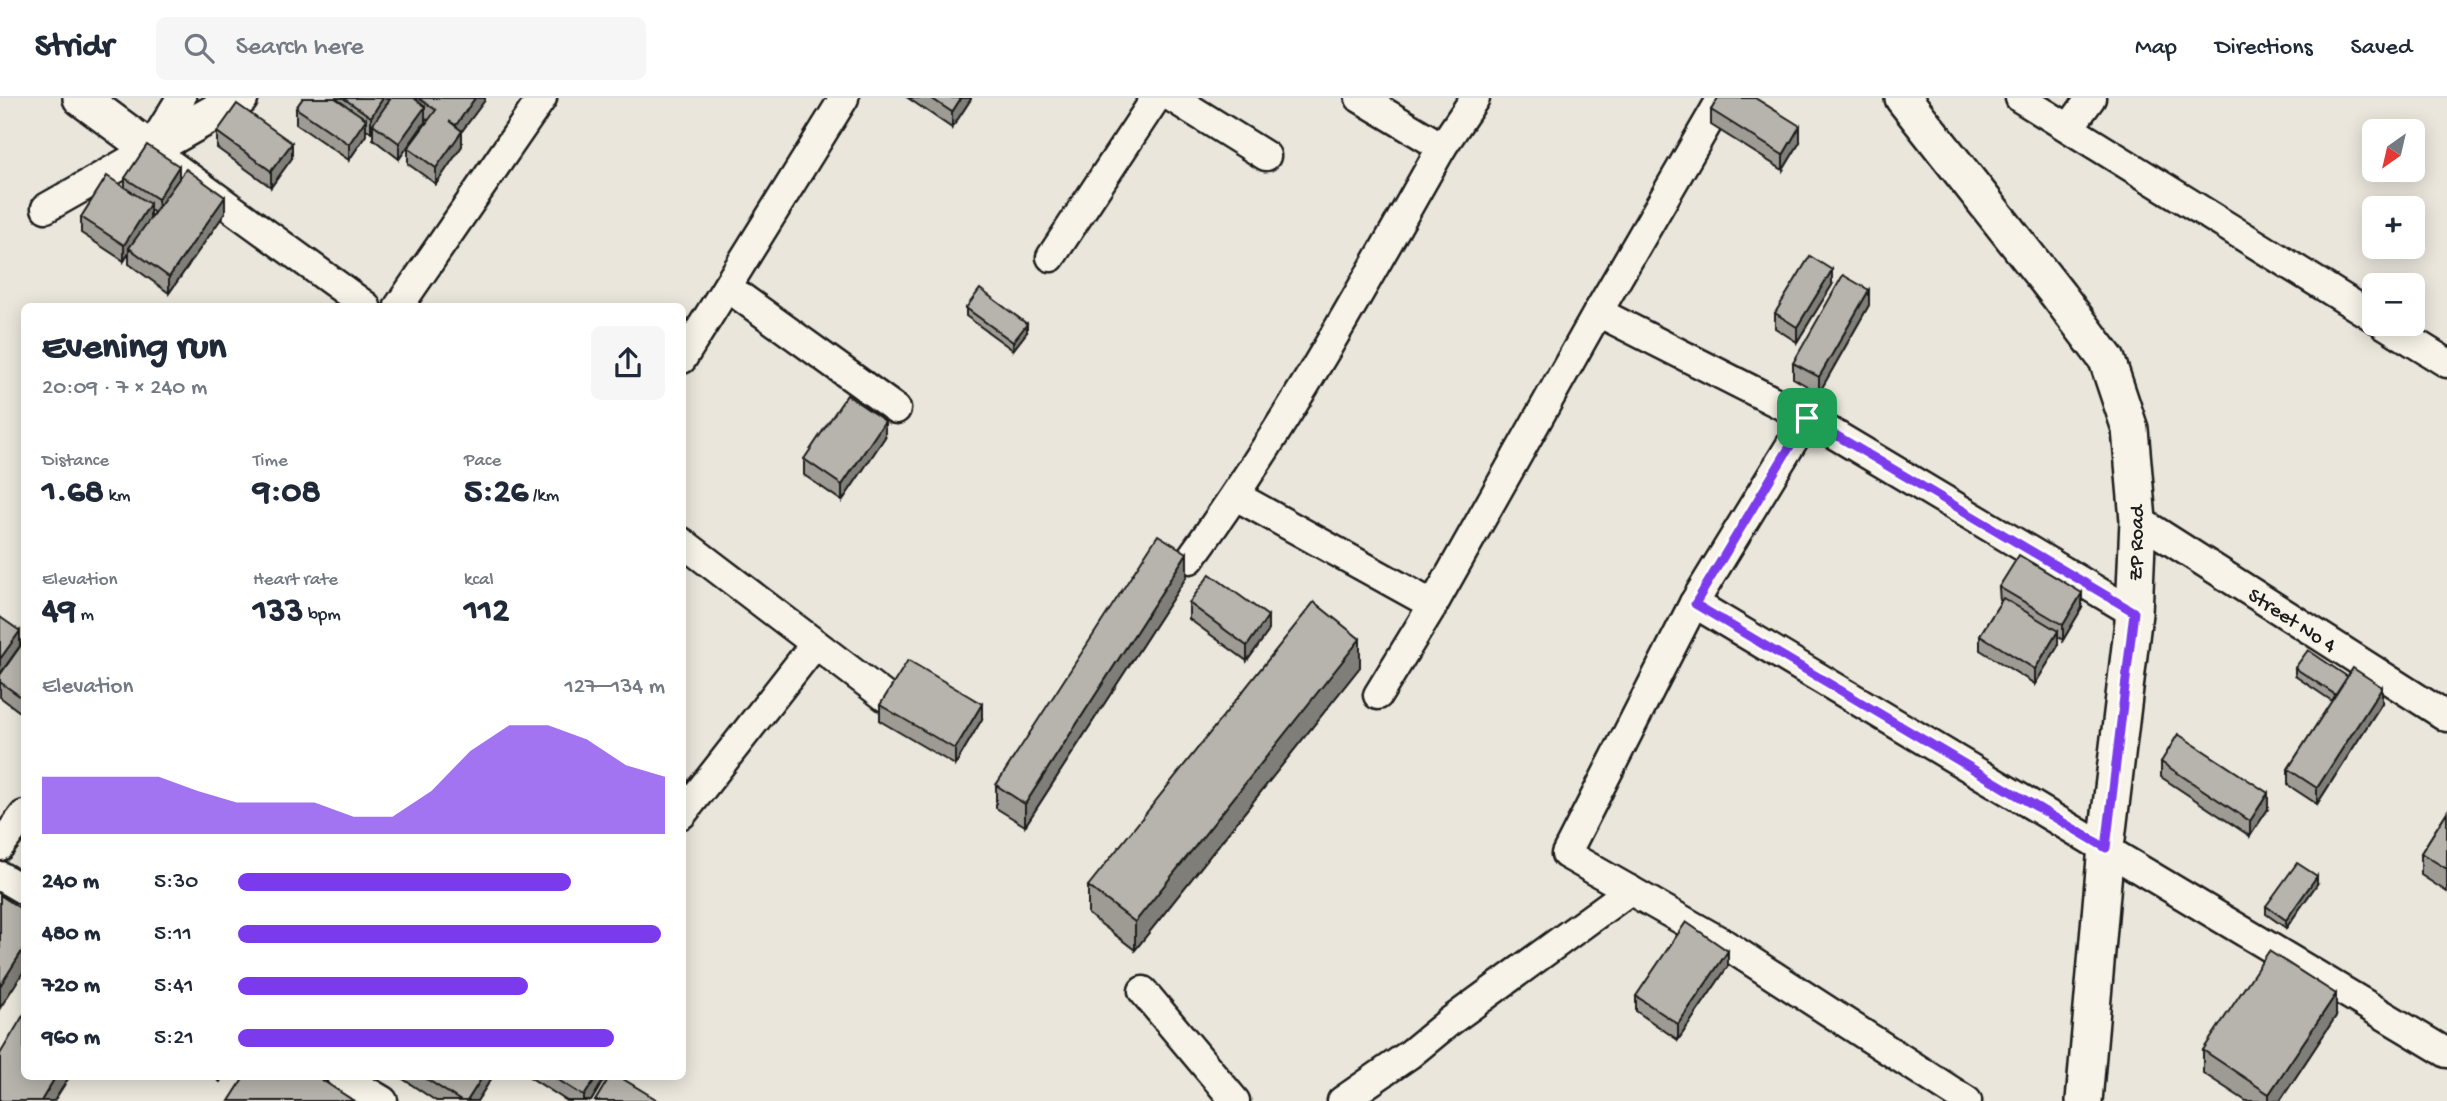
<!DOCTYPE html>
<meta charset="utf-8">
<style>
:root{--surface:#fff;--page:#f6f6f7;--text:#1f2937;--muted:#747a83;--line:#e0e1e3;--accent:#7c3aed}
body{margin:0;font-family:"Gochi Hand",sans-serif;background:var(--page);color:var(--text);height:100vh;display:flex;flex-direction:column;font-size:26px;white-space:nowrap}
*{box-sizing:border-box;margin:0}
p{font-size:23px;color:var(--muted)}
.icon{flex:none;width:38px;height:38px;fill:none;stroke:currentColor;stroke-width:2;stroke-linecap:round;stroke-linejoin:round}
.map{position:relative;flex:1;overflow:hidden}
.sheet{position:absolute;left:21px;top:205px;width:665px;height:777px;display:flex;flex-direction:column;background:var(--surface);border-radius:10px;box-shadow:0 4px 18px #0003}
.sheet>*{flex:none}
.needle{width:46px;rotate:214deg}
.tools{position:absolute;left:2362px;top:21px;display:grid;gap:14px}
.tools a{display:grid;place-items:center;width:63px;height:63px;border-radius:10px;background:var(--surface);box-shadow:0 4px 18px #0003;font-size:35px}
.pin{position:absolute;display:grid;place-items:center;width:60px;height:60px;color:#fff;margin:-30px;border-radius:14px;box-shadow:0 4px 10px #0006}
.round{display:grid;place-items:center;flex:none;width:74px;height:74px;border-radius:10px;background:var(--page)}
.summary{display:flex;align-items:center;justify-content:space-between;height:119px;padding:0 21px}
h1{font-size:38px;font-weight:700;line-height:52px}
.figures{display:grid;grid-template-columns:repeat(3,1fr);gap:10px;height:119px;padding:7px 21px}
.figures div{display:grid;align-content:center}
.figures b{font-size:35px;font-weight:700}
.figures small{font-size:19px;font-weight:400}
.figures p{font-size:19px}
.chart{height:196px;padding:14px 21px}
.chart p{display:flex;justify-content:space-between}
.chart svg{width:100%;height:126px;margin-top:7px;fill:var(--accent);opacity:.7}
ul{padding:0 21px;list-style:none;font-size:23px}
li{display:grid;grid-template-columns:112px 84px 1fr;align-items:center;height:52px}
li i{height:18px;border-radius:9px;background:var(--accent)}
header{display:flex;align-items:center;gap:42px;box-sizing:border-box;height:98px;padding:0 35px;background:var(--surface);border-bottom:2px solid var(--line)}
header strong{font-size:33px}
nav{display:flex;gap:38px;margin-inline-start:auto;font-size:24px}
.search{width:490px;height:63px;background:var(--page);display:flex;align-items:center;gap:18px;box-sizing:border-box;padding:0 24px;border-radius:10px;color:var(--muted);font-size:26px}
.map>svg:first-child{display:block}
</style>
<header>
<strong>Stridr</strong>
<div class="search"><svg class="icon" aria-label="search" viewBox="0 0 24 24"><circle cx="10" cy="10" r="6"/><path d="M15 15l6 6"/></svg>Search here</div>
<nav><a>Map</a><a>Directions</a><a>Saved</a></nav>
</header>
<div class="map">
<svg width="2447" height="1003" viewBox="0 0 2447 1003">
<rect width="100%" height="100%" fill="#eae6dc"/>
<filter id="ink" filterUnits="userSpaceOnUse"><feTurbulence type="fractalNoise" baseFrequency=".0143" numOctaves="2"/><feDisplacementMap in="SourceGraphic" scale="14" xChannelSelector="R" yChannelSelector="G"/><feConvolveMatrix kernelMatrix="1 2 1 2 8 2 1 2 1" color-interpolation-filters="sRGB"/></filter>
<g filter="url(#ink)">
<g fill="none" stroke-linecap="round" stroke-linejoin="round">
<defs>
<g id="minor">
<path d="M1173 0 1266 58"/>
<path d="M2020 0 2375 220"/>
<path d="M2069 30 2091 0"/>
<path d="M1442 49 1475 0"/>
<path d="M150 51 366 208"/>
<path d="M46 110 150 51 181 0"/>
<path d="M1051 159 1156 0"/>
<path d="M727 189 896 311"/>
<path d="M399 208 542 0"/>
<path d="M1598 214 1807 320"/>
<path d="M2384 226 2447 265"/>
<path d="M682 261 844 0"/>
<path d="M1236 398 1433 507"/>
<path d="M2138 422 2447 619"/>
<path d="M682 444 888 601"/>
<path d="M1190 461C1285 331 1362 190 1442 49L1360 0"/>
<path d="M1694 505 2447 955"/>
<path d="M1378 597 1433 507 1598 214 1722 0"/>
<path d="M682 716 815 546"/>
<path d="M0 748 24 717"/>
<path d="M0 778 24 792"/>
<path d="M1143 893 1235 1003"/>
<path d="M341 978 383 1003"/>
<path d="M1342 1003 1410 956 1449 924 1630 792"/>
<path d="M1967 1003 1723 845 1566 756 1694 505 1807 320 2134 515"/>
</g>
<g id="tertiary">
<path d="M81 0 150 51 240 0"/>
<path d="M1903 0 2059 198 2107 262 2130 331 2138 422 2134 515 2106 749 2084 1003"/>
</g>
</defs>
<use href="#minor" stroke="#1c1c1c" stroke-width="33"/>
<use href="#tertiary" stroke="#1c1c1c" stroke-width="40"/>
<use href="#minor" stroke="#f7f3e8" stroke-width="28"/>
<use href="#tertiary" stroke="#f7f3e8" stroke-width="35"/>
</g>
<g fill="#9d9b94" stroke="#1c1c1c" stroke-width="2" fill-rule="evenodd">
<path d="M303 0H485V2L462 33V48L436 86 408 66V50L428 22 425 20V24L399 61 373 41V32L371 34 366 31V37L349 62 296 26V10Z"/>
<path d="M908 0H971V1L952 30Z"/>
<path d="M1711 12 1800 44 1783 72 1711 27Z"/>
<path d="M217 34 292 60 271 89 217 50Z"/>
<path d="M179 79 225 115 169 195 129 166V155L124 163 81 135V119L125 90V80ZM150 112 154 114 150 120Z"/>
<path d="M1832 187 1797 244 1775 230V215Z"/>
<path d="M1869 207 1819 295 1793 280V265Z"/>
<path d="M966 210 1027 234 1013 252 966 218Z"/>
<path d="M885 339 842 403 804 377V361Z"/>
<path d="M1187 478 1025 728 996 710V687Z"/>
<path d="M1999 489 2082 510 2063 542 2058 539V548L2035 586 1980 552V537L2000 505Z"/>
<path d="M1189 505 1268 534 1247 563 1189 521Z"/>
<path d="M24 543V617L0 599V577Z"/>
<path d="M1360 569 1135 852 1088 816V788Z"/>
<path d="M2295 570 2382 605 2317 706 2288 687V671L2332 603 2295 578Z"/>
<path d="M880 607 982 621 955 667 880 623Z"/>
<path d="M2161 664 2268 711 2250 738 2161 679Z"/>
<path d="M2447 714V794L2421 777V755Z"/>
<path d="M2317 786 2286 830 2266 816V808Z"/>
<path d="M1728 868 1678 942 1636 913V898Z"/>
<path d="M2336 918 2280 1003H2246L2203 975V952Z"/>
<path d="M212 978H223L220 984Z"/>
<path d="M400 978H493L477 1003H436L400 979Z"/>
<path d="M528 978H606L591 1003H567Z"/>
</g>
<g fill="#7f7e78" stroke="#1c1c1c" stroke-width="2">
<path d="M383 0H394L373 26V32L371 34V19Z"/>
<path d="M475 0H485V2L462 33V48L436 86V70L456 41V27Z"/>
<path d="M961 0H971V1L952 30V14Z"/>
<path d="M425 9V24L399 61V45Z"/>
<path d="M366 21V37L349 62V46Z"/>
<path d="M1800 28V44L1783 72V57Z"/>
<path d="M292 45V60L271 89V73Z"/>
<path d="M179 68V83L158 117V101Z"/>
<path d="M225 99V115L169 195V179Z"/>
<path d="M150 106V122L129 150V155L124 163V147Z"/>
<path d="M1832 172V187L1797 244V229Z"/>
<path d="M1869 192V207L1819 295V279Z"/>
<path d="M1027 226V234L1013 252V244Z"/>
<path d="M885 323V339L842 403V387Z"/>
<path d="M1187 455V478L1025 728V706Z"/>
<path d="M2082 495V510L2063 542V527Z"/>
<path d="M1268 518V534L1247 563V548Z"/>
<path d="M20 533V548L0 576V561Z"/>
<path d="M2058 533V548L2035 586V571Z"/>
<path d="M1360 541V569L1135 852V824Z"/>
<path d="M2382 589V605L2317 706V690Z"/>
<path d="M982 606V621L955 667V651Z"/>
<path d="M2268 695V711L2250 738V723Z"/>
<path d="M2317 778V786L2286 830V822Z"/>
<path d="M24 850V873L0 910V888Z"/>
<path d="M1728 853V868L1678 942V926Z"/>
<path d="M2336 896V918L2280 1003H2269V996Z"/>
<path d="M56 978H70L54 1003H41Z"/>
<path d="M483 978H493L477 1003H467Z"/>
<path d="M597 978H606L591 1003H584V998Z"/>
</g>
<g fill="#b6b4ac" stroke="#1c1c1c" stroke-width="2">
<path d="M303 0H335L366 21 349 46 296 10Z"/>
<path d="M343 0H383L371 19Z"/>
<path d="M391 0H414L425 9 399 45 373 26Z"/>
<path d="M418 0H475L456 27 449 23 462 33 436 70 408 50 436 12Z"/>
<path d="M931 0H961L952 14Z"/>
<path d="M1718 0H1755L1800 28 1783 57 1711 12Z"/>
<path d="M237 6 292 45 271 73 217 34Z"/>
<path d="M147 47 179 68 158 101 125 80Z"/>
<path d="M186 71 225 99 169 179 129 150Z"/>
<path d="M107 78 150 106 124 147 81 119Z"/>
<path d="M1810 158 1832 172 1797 229 1775 215Z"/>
<path d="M1843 177 1869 192 1819 279 1793 265Z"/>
<path d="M980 191 1027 226 1013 244 966 210Z"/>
<path d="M847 297 885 323 842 387 804 361Z"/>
<path d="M1158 437 1187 455 1025 706 996 687Z"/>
<path d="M2019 457 2082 495 2063 527 1999 489Z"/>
<path d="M1210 476 1268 518 1247 548 1189 505Z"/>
<path d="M2003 500 2058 533 2035 571 1980 537Z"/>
<path d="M1314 504 1360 541 1135 824 1088 788Z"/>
<path d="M0 519 20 533 0 561Z"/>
<path d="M24 543V601L0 584V577Z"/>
<path d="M2308 552 2348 579 2336 597 2295 570Z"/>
<path d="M908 562 982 606 955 651 880 607Z"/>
<path d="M2353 570 2382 589 2317 690 2288 671Z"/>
<path d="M2178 636 2268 695 2250 723 2161 664Z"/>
<path d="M2447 714V771L2421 755Z"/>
<path d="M2297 765 2317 778 2286 822 2266 808Z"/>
<path d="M0 797 24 813V850L0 888Z"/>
<path d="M1686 824 1728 853 1678 926 1636 898Z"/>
<path d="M2269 853 2336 896 2269 996 2203 952Z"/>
<path d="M24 916V978H56L41 1003H0V956Z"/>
<path d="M245 978H316L354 1003H229Z"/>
<path d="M422 978H483L467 1003H461Z"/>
<path d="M552 978H597L584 998Z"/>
<path d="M610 978H618L659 1003H595Z"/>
</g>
</g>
<g fill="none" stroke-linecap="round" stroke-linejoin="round" filter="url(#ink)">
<defs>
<path id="route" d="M1807 320 2134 514 2106 750 1695 506Z"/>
</defs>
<use href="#route" stroke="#fff" stroke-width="14"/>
<use href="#route" stroke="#7c3aed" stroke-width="9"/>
</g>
<g text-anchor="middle" stroke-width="7" stroke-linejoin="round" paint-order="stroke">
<g font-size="21" fill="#1c1c1c" stroke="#f7f3e8">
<text transform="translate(2135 445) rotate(-89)" y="7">ZP Road</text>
<text transform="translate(2293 521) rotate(33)" y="7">Street No 4</text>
</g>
</g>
</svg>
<div class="tools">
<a><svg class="needle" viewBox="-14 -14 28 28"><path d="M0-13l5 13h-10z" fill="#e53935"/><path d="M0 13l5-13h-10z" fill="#747a83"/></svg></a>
<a>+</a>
<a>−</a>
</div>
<div class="pin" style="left:1807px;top:320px;background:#1e9e55"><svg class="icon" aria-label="arrive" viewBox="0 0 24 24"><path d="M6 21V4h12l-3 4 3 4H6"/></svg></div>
<section class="sheet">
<div class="summary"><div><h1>Evening run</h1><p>20:09 · 7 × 240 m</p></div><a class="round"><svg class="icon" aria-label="share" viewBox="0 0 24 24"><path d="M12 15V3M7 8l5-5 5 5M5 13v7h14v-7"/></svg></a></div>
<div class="figures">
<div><p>Distance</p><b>1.68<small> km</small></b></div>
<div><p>Time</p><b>9:08</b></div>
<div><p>Pace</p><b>5:26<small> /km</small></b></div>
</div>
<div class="figures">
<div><p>Elevation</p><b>49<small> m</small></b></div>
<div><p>Heart rate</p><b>133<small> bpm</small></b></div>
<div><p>kcal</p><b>112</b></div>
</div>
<div class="chart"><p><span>Elevation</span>127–134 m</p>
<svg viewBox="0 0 160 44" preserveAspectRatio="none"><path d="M0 44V24L10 24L20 24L30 24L40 29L50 33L60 33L70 33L80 38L90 38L100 29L110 15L120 6L130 6L140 11L150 20L160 24V44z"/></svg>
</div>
<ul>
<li><b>240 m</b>5:30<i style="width:78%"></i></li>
<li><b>480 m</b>5:11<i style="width:99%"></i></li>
<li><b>720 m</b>5:41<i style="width:68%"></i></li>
<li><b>960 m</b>5:21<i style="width:88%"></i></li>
</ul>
</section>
</div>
